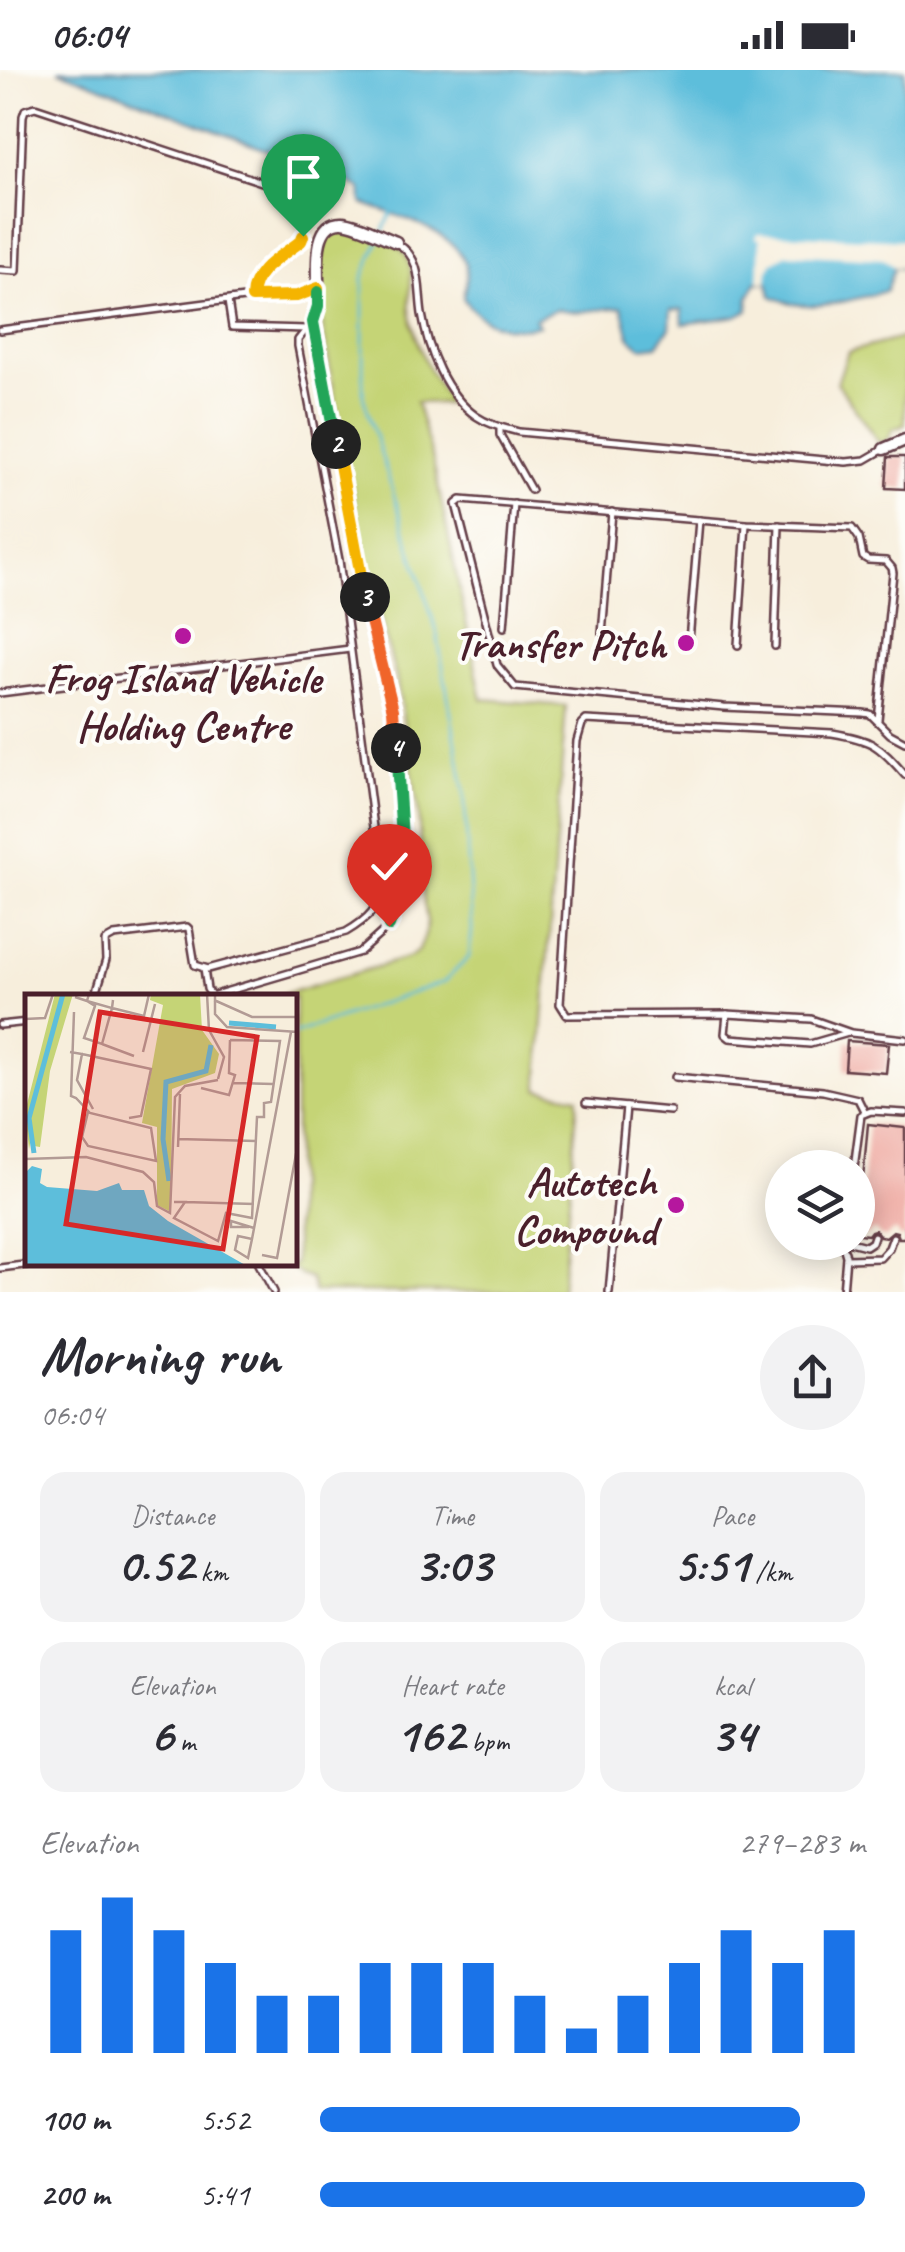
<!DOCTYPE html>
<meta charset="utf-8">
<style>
:root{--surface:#fff;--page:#f2f2f3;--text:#2b2b33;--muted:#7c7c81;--accent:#1a73e8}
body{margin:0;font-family:Caveat,sans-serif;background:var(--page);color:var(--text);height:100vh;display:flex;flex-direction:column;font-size:38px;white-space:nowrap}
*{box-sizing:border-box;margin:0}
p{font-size:32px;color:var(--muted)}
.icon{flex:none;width:55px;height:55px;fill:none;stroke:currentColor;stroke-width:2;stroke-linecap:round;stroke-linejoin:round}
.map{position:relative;height:1222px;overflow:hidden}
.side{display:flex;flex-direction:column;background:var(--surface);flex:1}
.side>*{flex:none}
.tools{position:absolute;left:765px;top:1080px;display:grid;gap:20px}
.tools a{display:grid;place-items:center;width:110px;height:110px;border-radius:50%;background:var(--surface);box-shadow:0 5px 25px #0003;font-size:50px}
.pin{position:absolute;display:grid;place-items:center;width:85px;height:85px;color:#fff;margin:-102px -42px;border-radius:50% 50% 50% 0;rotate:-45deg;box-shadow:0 0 10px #0007}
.pin .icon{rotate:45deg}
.km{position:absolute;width:50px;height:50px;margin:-25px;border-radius:50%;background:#222;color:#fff;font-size:28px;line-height:50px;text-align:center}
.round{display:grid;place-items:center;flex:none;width:105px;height:105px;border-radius:52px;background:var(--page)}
.head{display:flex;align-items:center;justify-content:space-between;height:170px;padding:0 40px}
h1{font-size:55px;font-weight:700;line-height:75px}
.figures{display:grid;grid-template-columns:repeat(3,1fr);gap:15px;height:170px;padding:10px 40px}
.figures div{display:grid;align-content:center;border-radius:25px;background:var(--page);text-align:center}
.figures b{font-size:50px;font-weight:700}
.figures small{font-size:28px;font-weight:400}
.figures p{font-size:28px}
.chart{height:280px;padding:20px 40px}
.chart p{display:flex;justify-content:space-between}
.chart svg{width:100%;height:180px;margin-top:10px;stroke:var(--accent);stroke-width:6}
ul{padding:0 40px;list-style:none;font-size:32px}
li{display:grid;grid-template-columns:160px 120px 1fr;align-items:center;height:75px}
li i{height:25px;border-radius:12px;background:var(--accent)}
.status{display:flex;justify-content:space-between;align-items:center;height:70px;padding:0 50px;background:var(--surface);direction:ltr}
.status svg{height:28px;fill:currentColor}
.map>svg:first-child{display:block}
</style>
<div class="status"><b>06:04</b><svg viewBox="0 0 49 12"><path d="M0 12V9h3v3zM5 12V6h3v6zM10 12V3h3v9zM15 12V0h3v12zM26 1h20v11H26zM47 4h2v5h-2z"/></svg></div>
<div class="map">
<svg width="905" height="1222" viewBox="0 0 905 1222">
<rect width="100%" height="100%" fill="#fdfcf7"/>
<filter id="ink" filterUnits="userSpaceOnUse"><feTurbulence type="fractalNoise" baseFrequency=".01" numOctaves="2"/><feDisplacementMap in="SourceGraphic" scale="20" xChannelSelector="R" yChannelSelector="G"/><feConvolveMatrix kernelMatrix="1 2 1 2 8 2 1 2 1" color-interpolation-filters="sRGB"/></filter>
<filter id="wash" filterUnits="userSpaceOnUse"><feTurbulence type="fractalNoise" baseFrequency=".0048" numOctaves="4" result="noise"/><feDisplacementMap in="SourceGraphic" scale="40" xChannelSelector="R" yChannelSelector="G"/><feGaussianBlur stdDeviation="2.25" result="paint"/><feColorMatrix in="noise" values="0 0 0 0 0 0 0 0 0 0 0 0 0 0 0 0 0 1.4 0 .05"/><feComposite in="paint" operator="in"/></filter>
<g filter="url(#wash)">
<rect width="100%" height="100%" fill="#f7eedc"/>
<g fill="#c5d476" stroke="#887a50" stroke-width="2.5">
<path d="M342 155C358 161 388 169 401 179 418 195 408 221 410 240 414 275 431 305 450 334L416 332 432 386 482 629 566 636 538 1019 578 1027 561 1222H314L311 1209 300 1205 288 1195 295 1194V927H274L410 887 419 880 425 866 427 851 423 827 418 738 396 607 365 492 322 255 318 192 327 159Z"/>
<path d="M905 267V355L893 359 888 370 879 373 837 313 848 282Z"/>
</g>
<path fill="#5dbedb" stroke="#546e83" stroke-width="2.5" d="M58 0H905V198H894L886 221C847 231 809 245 771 226L768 213 757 212 749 227 748 240 736 246 683 254 682 239 671 240 670 258 657 275 641 277 630 268 622 237 577 242 557 239 534 249 539 255C508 263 482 255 463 228 464 220 467 212 467 204 467 162 394 146 362 133L361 119 334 105Z"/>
<path fill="#f7eedc" d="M757 163 905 170V198L894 197 882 189 787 184 773 192 768 201 767 213 758 212 760 169 756 168Z"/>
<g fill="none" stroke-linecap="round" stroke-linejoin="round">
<g stroke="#5dbedb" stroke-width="2.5">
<path d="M384 161 392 141"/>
<path d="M295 963 444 912 469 887 472 859 464 720 437 563 363 326V207L380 169"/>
</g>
</g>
<g id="blocks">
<g fill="#eea49c">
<path d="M888 387H905V419L886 418Z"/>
<path d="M847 971 889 974 886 1003 845 1000Z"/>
<path d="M868 1054 905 1058V1168H899L897 1162 893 1161 886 1167 880 1166 875 1160 871 1161 868 1165 858 1164Z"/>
</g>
</g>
</g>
<g filter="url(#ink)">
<use href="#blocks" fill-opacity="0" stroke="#643e46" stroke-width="2.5"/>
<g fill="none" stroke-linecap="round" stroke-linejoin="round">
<defs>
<g id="service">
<path d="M398 174C423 189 418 218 422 244 428 280 445 324 476 346 489 355 504 358 519 362L846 392 865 390 884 379"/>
<path d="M0 200 17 201 23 46 25 40 35 37 292 122 304 128 303 166 301 171C281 187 253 199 252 227L297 226 318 218"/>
<path d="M228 231 232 257 307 259"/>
<path d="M0 260 252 227"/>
<path d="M500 357V365L531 420"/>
<path d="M504 557 514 434"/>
<path d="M602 564 612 442"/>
<path d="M689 571 699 450"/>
<path d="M738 575 746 454"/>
<path d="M775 576 779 455"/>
<path d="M0 623 350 579"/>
<path d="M878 650 893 503 892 498 886 491 868 490 863 487 859 468 852 458 746 454 461 430 456 434 497 595 515 617 724 637 863 643 870 644 890 664 905 672"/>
<path d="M905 705C878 674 872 670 832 663L586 650 582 654 577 671 560 934 567 945 727 944 811 949 851 963 905 969"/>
<path d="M204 899 207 919 211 925"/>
<path d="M95 927 106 890 105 871 114 866 187 857 189 859 195 895 208 899 346 862C368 849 381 838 381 811L339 490 298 276V270L313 251"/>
<path d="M208 927 360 882 389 856 405 813 393 639 360 505 313 251"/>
<path d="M727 944 725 964 730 968 810 974 848 963"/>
<path d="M0 955 28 952"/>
<path d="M675 1007 823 1021 858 1029 865 1043"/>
<path d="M586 1033 670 1041"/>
<path d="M854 1098 861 1045 871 1041 905 1043"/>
<path d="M842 1172 846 1186 843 1222"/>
<path d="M850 1172 866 1176 872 1172 874 1166"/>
<path d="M846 1189 880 1188 889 1178 893 1167"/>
<path d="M259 1194 274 1222"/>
<path d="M0 1198 32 1194"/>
<path d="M609 1222 626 1037"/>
</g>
<g id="minor">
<path d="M313 251C315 246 317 241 318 236 321 215 307 150 343 152 360 154 380 166 396 172"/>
<path d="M884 379 905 370"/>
</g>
</defs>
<use href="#service" stroke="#643e46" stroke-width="10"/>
<use href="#minor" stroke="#643e46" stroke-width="15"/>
<use href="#service" stroke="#fff" stroke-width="5"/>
<use href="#minor" stroke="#fff" stroke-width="10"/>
</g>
</g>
<g fill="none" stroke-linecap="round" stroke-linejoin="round" filter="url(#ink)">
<defs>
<path id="split-1" d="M303 166 301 171C281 187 253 199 252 227L297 226 318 218V222"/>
<path id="split-2" d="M318 222V236L313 252 336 374"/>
<path id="split-3" d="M336 374 365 527"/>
<path id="split-4" d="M365 527 393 640 396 678"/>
<path id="split-5" d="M389 856 405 813 396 678"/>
</defs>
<use href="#split-1" stroke="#fff" stroke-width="20"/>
<use href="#split-2" stroke="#fff" stroke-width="20"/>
<use href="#split-3" stroke="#fff" stroke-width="20"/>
<use href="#split-4" stroke="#fff" stroke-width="20"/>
<use href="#split-5" stroke="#fff" stroke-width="20"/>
<use href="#split-1" stroke="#f5b400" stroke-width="12"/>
<use href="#split-2" stroke="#22a559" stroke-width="12"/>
<use href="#split-3" stroke="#f5b400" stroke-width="12"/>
<use href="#split-4" stroke="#f0652b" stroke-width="12"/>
<use href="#split-5" stroke="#22a559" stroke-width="12"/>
</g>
<g fill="#b5179e" stroke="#fdfcf7" stroke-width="4">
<circle cx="183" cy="566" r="10"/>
<circle cx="686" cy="573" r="10"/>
<circle cx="676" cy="1135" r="10"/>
</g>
<g text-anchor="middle" stroke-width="8" stroke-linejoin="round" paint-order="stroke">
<g font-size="42" font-weight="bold" fill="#4a1f2b" stroke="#fdfcf7" text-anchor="end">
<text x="666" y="588">Transfer Pitch</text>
<text x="183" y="622" text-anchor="middle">Frog Island Vehicle<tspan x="183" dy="48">Holding Centre</tspan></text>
<text x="656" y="1126">Autotech<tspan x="656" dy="48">Compound</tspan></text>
</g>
</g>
<g transform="translate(25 924)">
<rect width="272" height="272" fill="#f7eedc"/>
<path d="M30 0H48L25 77 15 153 9 152 7 139 4 155 0 118ZM126 0H175L177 36 194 60 190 79 147 95 146 218 132 211V133L117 129 138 11 125 6Z" fill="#c5d476"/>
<path d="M7 172 17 175 15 189 22 193 72 197 94 189 97 196H119L124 212 143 227 222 272H0V179Z" fill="#5dbedb"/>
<path fill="none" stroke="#5dbedb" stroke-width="5" d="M204 29 251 33M9 159 4 124 38 0M144 187 138 145 141 88 181 77 186 51"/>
<path fill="none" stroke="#b29b95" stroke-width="2.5" d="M182 0 184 36 199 63 193 85M190 0V20L202 33 273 38M50 3 62 7 87 14 77 50 59 44 70 12 62 7 64 0M88 6 87 14 119 22 124 0M189 6 227 23H273M49 18 46 102 51 104 65 119 126 134 131 167 63 152 57 143 63 118M0 25 20 24 28 0M77 50 109 62M45 58 57 60 52 86 68 115M118 58 130 10M57 60 126 75 116 122 104 124M208 89 248 90M176 94 204 101 210 81 204 79 205 46M153 145 231 147M153 153 155 100M0 165 61 163 118 178 129 188 132 212 145 219 150 103 160 92 193 86M149 208H160L149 224 193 247 201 219 227 224 232 123H239V109L246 108 255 47 205 46M160 208 229 210M224 233H206V227L229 234M227 245 223 264 210 256 213 242 227 245 266 38M237 261 252 264 273 149"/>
<path fill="#d62828" fill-opacity="0.15" stroke="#d62828" stroke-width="5" d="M75 18 232 43 198 255 41 230Z"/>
<rect width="272" height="272" fill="none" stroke="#4a1f2b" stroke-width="5"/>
</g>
</svg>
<div class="tools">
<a><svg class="icon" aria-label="layers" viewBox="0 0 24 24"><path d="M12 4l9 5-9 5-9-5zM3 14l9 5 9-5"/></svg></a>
</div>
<div class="pin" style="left:303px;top:166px;background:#1e9e55"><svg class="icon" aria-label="arrive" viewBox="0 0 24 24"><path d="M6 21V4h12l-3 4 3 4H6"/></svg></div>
<div class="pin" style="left:389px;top:856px;background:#d93025"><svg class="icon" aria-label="check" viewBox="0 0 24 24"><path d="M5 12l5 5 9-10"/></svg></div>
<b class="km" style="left:336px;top:374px">2</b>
<b class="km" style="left:365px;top:527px">3</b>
<b class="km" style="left:396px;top:678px">4</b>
</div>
<section class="side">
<div class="head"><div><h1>Morning run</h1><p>06:04</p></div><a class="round"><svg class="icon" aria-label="share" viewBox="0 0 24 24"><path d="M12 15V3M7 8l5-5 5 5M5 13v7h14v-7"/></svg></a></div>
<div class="figures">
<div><p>Distance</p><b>0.52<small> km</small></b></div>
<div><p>Time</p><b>3:03</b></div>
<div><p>Pace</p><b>5:51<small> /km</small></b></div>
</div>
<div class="figures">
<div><p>Elevation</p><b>6<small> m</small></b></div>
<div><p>Heart rate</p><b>162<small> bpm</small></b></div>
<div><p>kcal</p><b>34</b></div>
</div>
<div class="chart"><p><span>Elevation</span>279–283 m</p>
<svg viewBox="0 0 160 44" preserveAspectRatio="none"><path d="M5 44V14M15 44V6M25 44V14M35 44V22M45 44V30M55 44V30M65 44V22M75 44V22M85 44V22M95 44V30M105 44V38M115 44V30M125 44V22M135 44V14M145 44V22M155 44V14"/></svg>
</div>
<ul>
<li><b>100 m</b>5:52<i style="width:88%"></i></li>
<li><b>200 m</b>5:41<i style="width:100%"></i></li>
</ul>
</section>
